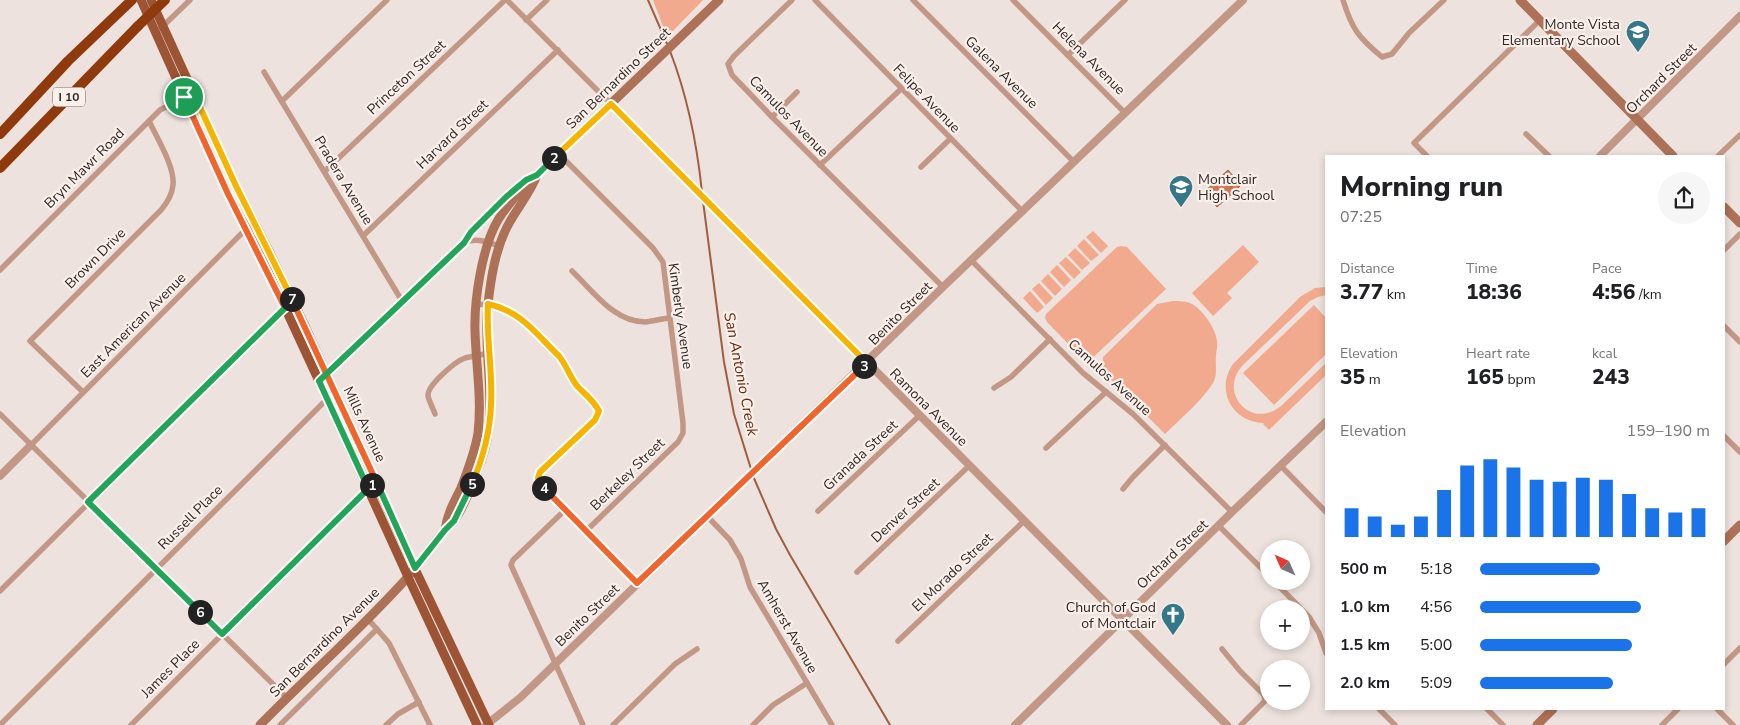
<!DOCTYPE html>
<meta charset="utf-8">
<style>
:root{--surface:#fff;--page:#f6f6f6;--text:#202124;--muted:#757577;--accent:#1a73e8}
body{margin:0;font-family:"Nunito Sans",sans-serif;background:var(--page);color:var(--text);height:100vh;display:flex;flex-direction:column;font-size:19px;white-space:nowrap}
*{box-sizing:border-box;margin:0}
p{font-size:16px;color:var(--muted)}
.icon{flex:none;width:28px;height:28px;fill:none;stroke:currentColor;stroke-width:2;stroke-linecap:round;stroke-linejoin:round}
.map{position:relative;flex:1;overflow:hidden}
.drawer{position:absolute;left:1325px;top:155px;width:400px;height:555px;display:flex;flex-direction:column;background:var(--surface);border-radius:0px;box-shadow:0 2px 8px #0003}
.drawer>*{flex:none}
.needle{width:32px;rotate:315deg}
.fabs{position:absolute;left:1260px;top:540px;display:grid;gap:10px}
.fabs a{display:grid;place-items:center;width:50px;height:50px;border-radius:50%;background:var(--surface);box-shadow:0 2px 8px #0003;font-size:25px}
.pin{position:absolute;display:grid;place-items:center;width:42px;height:42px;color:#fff;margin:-21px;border:2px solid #fff;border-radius:50%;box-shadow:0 1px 5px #0007}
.km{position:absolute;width:25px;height:25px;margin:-12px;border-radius:50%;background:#222;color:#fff;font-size:14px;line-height:25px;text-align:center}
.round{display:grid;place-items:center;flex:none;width:52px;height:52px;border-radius:26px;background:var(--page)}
.head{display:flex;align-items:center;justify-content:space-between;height:85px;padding:0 15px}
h1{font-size:28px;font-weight:800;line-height:38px}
.figures{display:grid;grid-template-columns:repeat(3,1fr);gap:8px;height:85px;padding:5px 15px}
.figures div{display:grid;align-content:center}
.figures b{font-size:21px;font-weight:800}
.figures small{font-size:14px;font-weight:400}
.figures p{font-size:14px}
.chart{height:140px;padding:10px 15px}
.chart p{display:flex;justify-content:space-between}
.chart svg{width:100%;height:90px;margin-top:5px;stroke:var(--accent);stroke-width:6}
ul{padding:0 15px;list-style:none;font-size:16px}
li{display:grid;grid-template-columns:80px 60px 1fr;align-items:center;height:38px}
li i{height:12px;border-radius:6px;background:var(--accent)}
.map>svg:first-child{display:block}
</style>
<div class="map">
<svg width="1740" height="725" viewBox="0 0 1740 725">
<rect width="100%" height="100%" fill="#ede2dd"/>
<g fill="#f1aa8d">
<path d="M653 0H703L667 37Z"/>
<path d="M1093 231 1108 246 1101 253 1086 237Z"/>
<path d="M1084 239 1099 255 1091 261 1077 246Z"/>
<path d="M1243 245 1259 262 1227 293 1232 298 1213 316 1192 293Z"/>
<path d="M1121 246 1127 247 1166 289 1087 363 1047 322 1045 318 1046 314 1117 247Z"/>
<path d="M1075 248 1090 263 1082 270 1068 255Z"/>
<path d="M1066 257 1081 272 1074 279 1059 263Z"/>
<path d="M1057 265 1071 280 1064 287 1050 272Z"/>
<path d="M1048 274 1062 289 1055 296 1041 281Z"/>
<path d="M1039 283 1053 298 1046 305 1032 289Z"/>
<path d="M1326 287V295L1318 297 1310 301 1242 366C1218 394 1252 430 1281 406L1326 363V375L1269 430 1263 424 1264 423C1232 422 1215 390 1233 364L1300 297 1315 288Z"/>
<path d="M1030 291 1044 307 1037 313 1023 298Z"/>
<path d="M1173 301C1179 301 1186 301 1192 304 1203 310 1216 329 1217 341 1218 346 1216 351 1216 356 1215 366 1218 374 1213 383 1201 402 1181 418 1165 434L1102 371 1103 357 1157 304Z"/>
<path d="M1314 305 1326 318V354L1274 405 1243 373Z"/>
</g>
<path fill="#cf744c" stroke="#9f5e41" d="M1228 170 1241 185 1235 191 1223 179 1234 192 1217 207 1203 193Z"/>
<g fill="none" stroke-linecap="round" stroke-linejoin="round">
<g stroke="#9f5e41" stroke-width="2">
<path d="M648 0 668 46"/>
<path d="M670 51C687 95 697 144 702 192"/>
<path d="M703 201 724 362 734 414 751 469"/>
<path d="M753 476 776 529 790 555 890 725"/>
</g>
<g stroke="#c29786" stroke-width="5.5">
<path d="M507 0 611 104"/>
<path d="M792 0 734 56 728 64 732 75 772 117 943 287"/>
<path d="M815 0 1023 212"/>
<path d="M913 0 1074 162"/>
<path d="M1013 0 1125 113"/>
<path d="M1343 0C1352 29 1358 37 1382 57L1392 54 1409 33 1444 0"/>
<path d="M526 20 547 0"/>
<path d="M161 28 190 0"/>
<path d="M1068 55 1125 0"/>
<path d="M264 72 402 301"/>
<path d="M282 101 387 0"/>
<path d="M772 117 797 92"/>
<path d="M1526 134 1549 156"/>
<path d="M559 154 653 248 663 262 683 423V433L678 442 586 531"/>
<path d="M1427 156 1414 143 1540 20"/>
<path d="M1718 156 1740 135"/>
<path d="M820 165 901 89"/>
<path d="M921 167 950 139"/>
<path d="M325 171 505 0"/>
<path d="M364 235 558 50"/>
<path d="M464 243 471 232 522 184"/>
<path d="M1724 250 1740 234"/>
<path d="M971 260 1083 373 1133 414 1232 512"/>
<path d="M0 270 160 110 186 96"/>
<path d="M572 271C593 291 614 322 645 322 653 321 661 319 669 318"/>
<path d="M477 304C517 305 532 330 559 356 567 366 570 378 578 387 586 395 594 401 599 411L595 420 540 472 538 478 540 484 565 510 637 583"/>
<path d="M1724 326 1740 342"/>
<path d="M319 381 464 243C476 237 487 242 499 246"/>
<path d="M994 388 1011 377 1050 339"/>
<path d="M83 392 30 341 161 210C167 203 172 195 173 185 175 167 157 138 149 121"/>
<path d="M0 414 287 698"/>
<path d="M435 414C433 408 429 401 428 396 427 385 456 361 465 358 473 356 481 355 488 353"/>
<path d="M1724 436 1740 452"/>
<path d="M31 445 246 229 255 223"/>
<path d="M1046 448 1106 392"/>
<path d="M1281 466 1326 512"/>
<path d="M1123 489 1133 477 1165 445"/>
<path d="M565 510 513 560 511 565 583 725"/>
<path d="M818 511 919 416"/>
<path d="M707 516 730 540 741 559 750 587 832 725"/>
<path d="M1219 526 1269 576"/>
<path d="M857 572 970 465"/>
<path d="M1274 581 1309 617 1319 633 1326 653"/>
<path d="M0 591 285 308 293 302"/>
<path d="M368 619 389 643 430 725"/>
<path d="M898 641 1024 521"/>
<path d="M1222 649 1240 671 1264 695 1265 701 1241 725"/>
<path d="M1724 664 1740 648"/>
<path d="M1379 709 1395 725"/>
<path d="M1487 709 1503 725"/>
<path d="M1717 709 1733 725"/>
<path d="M0 725 328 398"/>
<path d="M131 725 376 481"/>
<path d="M280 725 377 629"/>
<path d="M386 725 398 714 419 702"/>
<path d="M613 725 675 664 697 649"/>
<path d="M753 725 773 705 807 683"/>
<path d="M1662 725 1678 709"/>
</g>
<g stroke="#c29786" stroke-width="8">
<path d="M611 104 1227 725"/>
<path d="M1600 156 1740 16"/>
<path d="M0 476 31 445"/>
<path d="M486 725 521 697 943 287 1243 0"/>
<path d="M1015 725 1232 512 1326 422"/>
</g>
<g stroke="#ad7157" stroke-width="9">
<path d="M1520 0 1673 156"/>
<path d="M1724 207 1740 223"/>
<path d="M445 530C447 514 454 502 461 488 468 470 475 452 478 433 482 399 476 365 475 331 474 300 482 247 498 220 505 208 514 198 524 187L719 0"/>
<path d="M1724 541 1740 525"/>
<path d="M260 725C308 676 360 630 407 578 420 563 431 546 444 531 447 527 452 524 455 520 466 503 474 481 481 462 500 409 482 358 488 304 491 278 495 251 507 227 516 209 530 194 537 175"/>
<path d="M1537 725 1553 709"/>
</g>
<g stroke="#9d5434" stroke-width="9">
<path d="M141 0 228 194 262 258 319 381 408 577 477 725"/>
<path d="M151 0 236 186 269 251 305 326 415 569 489 725"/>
</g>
<g stroke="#8f3a0c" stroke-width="10">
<path d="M0 134 68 61 132 0"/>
<path d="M0 168 138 26"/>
</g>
<path stroke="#8f3a0c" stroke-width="10" d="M138 26 165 0"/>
</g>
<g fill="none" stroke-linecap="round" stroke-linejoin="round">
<defs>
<path id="split-1" d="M184 97 228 194 285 308 293 302 376 481 372 485"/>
<path id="split-2" d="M372 485 368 488 319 381 464 243 471 232 506 197 526 180 537 175 554 158"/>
<path id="split-3" d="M554 158 611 104 867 363 864 366"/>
<path id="split-4" d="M544 488 637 583 864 366"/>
<path id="split-5" d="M472 484C483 458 490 433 491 405 493 372 486 338 488 304 521 311 536 334 559 356 567 366 570 378 578 387 586 395 594 401 599 411L595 420 540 472 538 478 540 484 544 488"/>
<path id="split-6" d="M200 612 222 634 376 481 415 568 445 530 454 521 472 484"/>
<path id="split-7" d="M200 612 88 502 285 308 293 302 292 299"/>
<path id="split-8" d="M184 97 193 92 236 186 292 299"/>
</defs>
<use href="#split-1" stroke="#fff" stroke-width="10"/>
<use href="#split-2" stroke="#fff" stroke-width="10"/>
<use href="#split-3" stroke="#fff" stroke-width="10"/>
<use href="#split-4" stroke="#fff" stroke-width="10"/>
<use href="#split-5" stroke="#fff" stroke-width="10"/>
<use href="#split-6" stroke="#fff" stroke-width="10"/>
<use href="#split-7" stroke="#fff" stroke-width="10"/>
<use href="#split-8" stroke="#fff" stroke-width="10"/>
<use href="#split-1" stroke="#f0652b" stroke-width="6"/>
<use href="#split-2" stroke="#22a559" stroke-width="6"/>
<use href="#split-3" stroke="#f5b400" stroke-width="6"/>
<use href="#split-4" stroke="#f0652b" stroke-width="6"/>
<use href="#split-5" stroke="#f5b400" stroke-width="6"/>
<use href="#split-6" stroke="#22a559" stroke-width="6"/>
<use href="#split-7" stroke="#22a559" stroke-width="6"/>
<use href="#split-8" stroke="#f5b400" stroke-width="6"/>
</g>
<defs>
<symbol id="school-pin" viewBox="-11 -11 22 30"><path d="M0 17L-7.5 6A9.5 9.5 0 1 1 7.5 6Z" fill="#347788" stroke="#fbefea"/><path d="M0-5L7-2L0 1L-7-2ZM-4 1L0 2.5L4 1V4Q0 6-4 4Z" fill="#fff"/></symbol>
<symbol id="church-pin" viewBox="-11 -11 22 30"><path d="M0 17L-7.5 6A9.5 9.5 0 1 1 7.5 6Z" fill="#347788" stroke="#fbefea"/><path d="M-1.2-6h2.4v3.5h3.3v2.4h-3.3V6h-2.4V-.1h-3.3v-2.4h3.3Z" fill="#fff"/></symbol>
</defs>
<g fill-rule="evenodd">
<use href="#school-pin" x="1624" y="18" width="28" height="38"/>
<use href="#school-pin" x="1167" y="173" width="28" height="38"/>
<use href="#church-pin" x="1159" y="601" width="28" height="38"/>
</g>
<g text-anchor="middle" stroke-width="4.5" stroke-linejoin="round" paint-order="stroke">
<rect fill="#fbefea" stroke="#6c6462" stroke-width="1" x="53" y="87.5" width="32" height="19" rx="4"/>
<g font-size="12" font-weight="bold" fill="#2e2928">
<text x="69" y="101">I 10</text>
</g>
<g font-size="14" fill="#2e2928" stroke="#fbefea" text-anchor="end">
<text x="1620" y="29">Monte Vista<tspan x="1620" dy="16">Elementary School</tspan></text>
<text x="1198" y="184" text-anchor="start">Montclair<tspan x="1198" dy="16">High School</tspan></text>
<text x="1156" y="612">Church of God<tspan x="1156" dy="16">of Montclair</tspan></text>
</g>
<g font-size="14" fill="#2e2928" stroke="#fbefea">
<text transform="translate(1089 58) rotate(45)" y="5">Helena Avenue</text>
<text transform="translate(1002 72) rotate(45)" y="5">Galena Avenue</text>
<text transform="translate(406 77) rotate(-43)" y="5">Princeton Street</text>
<text transform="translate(618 78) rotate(-44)" y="5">San Bernardino Street</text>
<text transform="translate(1661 78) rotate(-45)" y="5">Orchard Street</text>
<text transform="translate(927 98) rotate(46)" y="5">Felipe Avenue</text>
<text transform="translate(789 116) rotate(46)" y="5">Camulos Avenue</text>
<text transform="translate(452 134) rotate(-44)" y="5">Harvard Street</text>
<text transform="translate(84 168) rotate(-45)" y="5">Bryn Mawr Road</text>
<text transform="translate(344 180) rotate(59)" y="5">Pradera Avenue</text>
<text transform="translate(95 258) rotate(-45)" y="5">Brown Drive</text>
<text transform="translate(900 313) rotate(-45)" y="5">Benito Street</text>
<text transform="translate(681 316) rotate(82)" y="5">Kimberly Avenue</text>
<text transform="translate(133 325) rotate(-45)" y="5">East American Avenue</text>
<text transform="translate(1110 377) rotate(42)" y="5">Camulos Avenue</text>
<text transform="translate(929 407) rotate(45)" y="5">Ramona Avenue</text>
<text transform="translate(365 424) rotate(65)" y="5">Mills Avenue</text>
<text transform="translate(860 455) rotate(-43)" y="5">Granada Street</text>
<text transform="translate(627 474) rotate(-44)" y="5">Berkeley Street</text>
<text transform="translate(905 510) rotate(-43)" y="5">Denver Street</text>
<text transform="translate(190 517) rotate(-45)" y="5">Russell Place</text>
<text transform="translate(1172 554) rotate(-44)" y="5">Orchard Street</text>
<text transform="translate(952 572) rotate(-44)" y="5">El Morado Street</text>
<text transform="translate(587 615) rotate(-44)" y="5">Benito Street</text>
<text transform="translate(788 626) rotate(60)" y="5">Amherst Avenue</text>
<text transform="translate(324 642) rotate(-45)" y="5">San Bernardino Avenue</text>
<text transform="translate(170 668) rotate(-45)" y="5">James Place</text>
</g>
<g font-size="15" font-style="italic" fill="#652a0d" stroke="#fbefea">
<text transform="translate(741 374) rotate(79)" y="5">San Antonio Creek</text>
</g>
</g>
</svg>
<div class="fabs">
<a><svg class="needle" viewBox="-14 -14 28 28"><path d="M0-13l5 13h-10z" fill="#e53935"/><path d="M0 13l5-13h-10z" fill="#757577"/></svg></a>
<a>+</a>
<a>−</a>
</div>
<div class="pin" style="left:184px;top:97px;background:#1e9e55"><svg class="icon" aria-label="arrive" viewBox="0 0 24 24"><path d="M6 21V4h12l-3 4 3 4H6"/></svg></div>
<b class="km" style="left:372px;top:485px">1</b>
<b class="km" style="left:554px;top:158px">2</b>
<b class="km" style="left:864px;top:366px">3</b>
<b class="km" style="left:544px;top:488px">4</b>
<b class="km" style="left:472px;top:484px">5</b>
<b class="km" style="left:200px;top:612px">6</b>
<b class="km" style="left:292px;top:299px">7</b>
<section class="drawer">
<div class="head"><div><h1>Morning run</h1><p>07:25</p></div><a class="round"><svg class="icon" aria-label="share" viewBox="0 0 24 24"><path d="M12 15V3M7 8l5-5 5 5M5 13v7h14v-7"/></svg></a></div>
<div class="figures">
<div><p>Distance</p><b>3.77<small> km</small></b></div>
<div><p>Time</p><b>18:36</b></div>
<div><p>Pace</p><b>4:56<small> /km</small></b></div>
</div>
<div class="figures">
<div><p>Elevation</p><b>35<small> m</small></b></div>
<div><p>Heart rate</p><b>165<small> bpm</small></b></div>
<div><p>kcal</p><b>243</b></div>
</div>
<div class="chart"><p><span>Elevation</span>159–190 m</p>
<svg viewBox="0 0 160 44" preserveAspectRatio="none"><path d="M5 44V30M15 44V34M25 44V38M35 44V34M45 44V21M55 44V9M65 44V6M75 44V10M85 44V16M95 44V17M105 44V15M115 44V16M125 44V23M135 44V30M145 44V32M155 44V30"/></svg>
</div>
<ul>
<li><b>500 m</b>5:18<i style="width:52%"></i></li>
<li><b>1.0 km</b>4:56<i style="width:70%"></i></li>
<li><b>1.5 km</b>5:00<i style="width:66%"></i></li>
<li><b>2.0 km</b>5:09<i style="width:58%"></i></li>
</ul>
</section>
</div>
